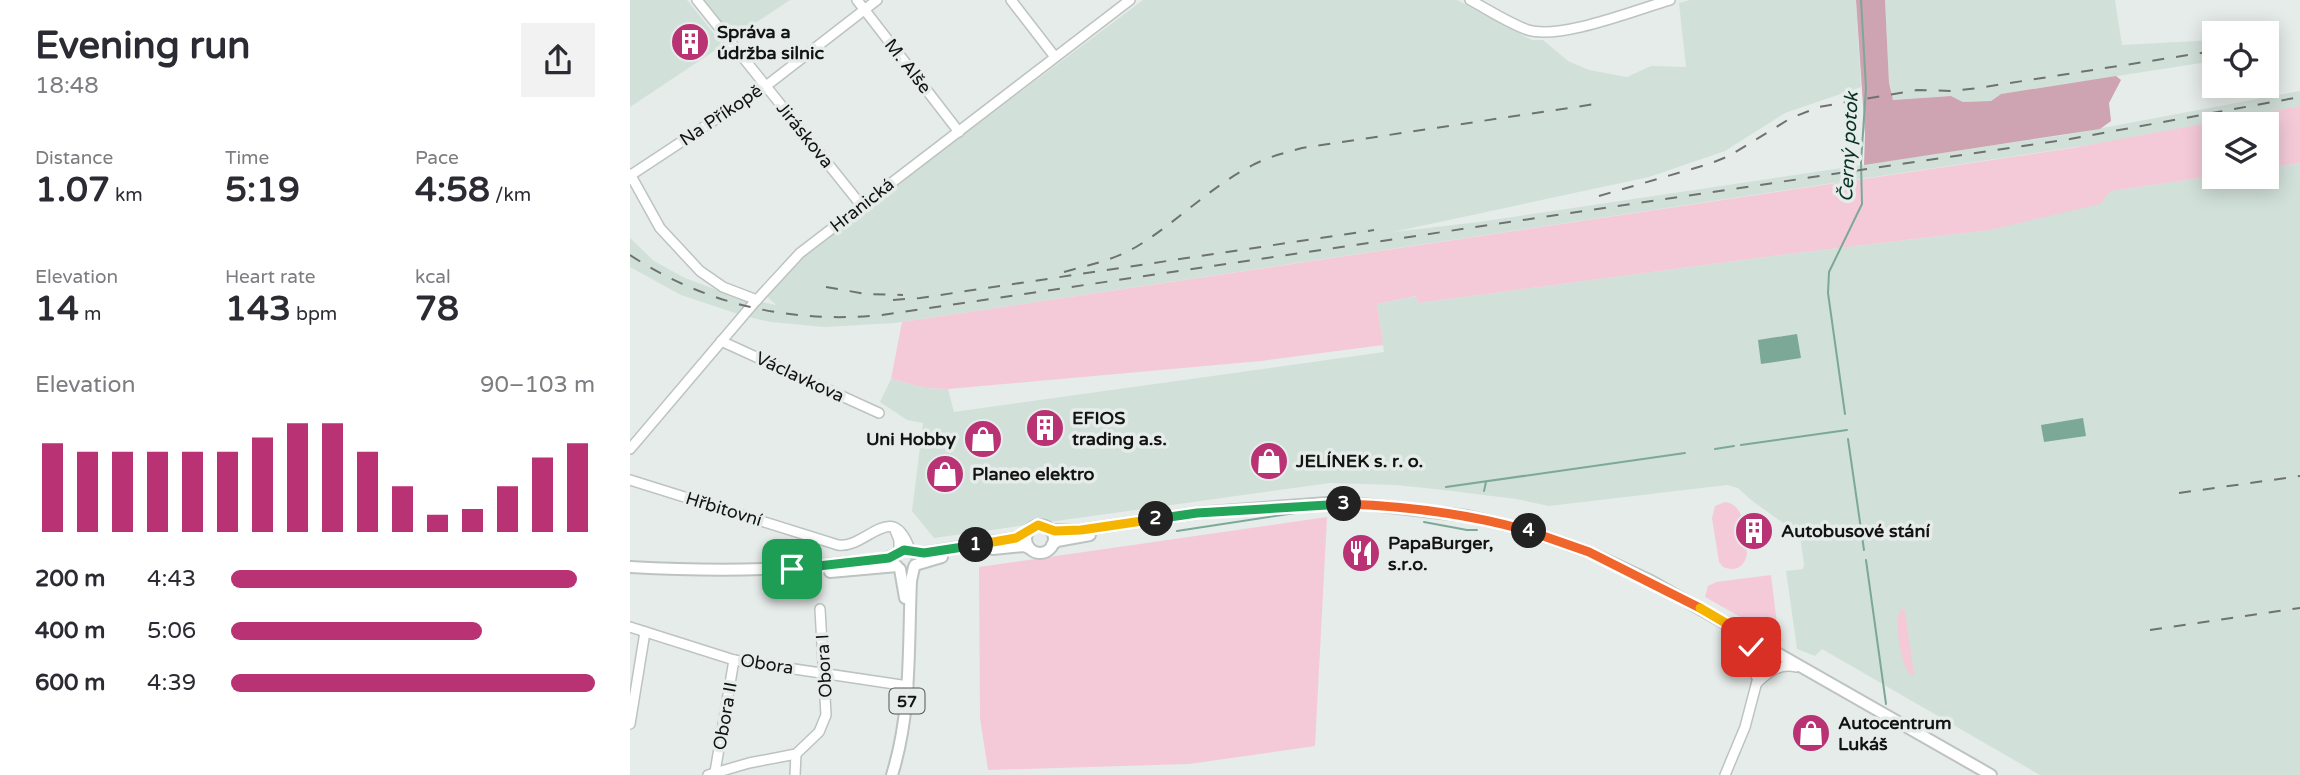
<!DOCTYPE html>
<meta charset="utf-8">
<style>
:root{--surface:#fff;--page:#f2f2f3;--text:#2b2b33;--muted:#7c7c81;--accent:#b93274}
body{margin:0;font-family:"Varela Round",sans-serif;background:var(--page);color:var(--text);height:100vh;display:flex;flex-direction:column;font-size:26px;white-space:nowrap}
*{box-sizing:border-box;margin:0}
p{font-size:23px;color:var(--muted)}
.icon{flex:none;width:38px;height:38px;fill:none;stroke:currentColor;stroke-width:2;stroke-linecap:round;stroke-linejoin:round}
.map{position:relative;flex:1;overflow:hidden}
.sheet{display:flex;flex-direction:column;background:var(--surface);width:630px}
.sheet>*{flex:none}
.buttons{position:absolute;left:1572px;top:21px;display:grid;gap:14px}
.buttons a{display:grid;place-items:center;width:77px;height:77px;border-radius:0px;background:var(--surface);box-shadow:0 4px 18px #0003;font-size:35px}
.pin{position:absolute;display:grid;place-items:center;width:60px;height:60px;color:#fff;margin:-30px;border-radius:14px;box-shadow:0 4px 10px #0006}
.km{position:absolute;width:35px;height:35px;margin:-18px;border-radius:50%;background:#222;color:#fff;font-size:19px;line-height:35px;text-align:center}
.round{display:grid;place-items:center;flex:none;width:74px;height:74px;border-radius:0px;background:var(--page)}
.headline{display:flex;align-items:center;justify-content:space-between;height:119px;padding:0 35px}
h1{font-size:38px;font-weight:700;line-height:52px}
.metrics{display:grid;grid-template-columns:repeat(3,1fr);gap:10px;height:119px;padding:7px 35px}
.metrics div{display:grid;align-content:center}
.metrics b{font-size:35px;font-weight:700}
.metrics small{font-size:19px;font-weight:400}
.metrics p{font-size:19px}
.chart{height:196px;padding:14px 35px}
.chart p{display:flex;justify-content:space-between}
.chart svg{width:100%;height:126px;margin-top:7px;stroke:var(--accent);stroke-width:6}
ul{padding:0 35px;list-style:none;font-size:23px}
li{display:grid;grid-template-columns:112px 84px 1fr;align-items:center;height:52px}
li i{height:18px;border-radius:9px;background:var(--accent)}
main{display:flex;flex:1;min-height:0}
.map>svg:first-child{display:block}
</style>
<main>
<section class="sheet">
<div class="headline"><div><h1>Evening run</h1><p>18:48</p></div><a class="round"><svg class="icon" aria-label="share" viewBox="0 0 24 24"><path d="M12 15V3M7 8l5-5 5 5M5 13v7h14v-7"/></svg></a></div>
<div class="metrics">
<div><p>Distance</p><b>1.07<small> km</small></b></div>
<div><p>Time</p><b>5:19</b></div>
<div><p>Pace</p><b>4:58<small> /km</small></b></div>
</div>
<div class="metrics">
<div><p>Elevation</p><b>14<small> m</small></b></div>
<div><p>Heart rate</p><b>143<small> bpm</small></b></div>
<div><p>kcal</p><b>78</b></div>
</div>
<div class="chart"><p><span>Elevation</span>90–103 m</p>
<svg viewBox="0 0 160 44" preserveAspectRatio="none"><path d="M5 44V13M15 44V16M25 44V16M35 44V16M45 44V16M55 44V16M65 44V11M75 44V6M85 44V6M95 44V16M105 44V28M115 44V38M125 44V36M135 44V28M145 44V18M155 44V13"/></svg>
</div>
<ul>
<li><b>200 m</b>4:43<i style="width:95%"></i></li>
<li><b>400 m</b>5:06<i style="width:69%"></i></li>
<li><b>600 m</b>4:39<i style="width:100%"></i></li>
</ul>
</section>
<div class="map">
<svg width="1670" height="775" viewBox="0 0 1670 775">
<rect width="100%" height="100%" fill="#e6ece9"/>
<g fill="#d2e0da">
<path d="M0 0H57L93 45 0 107Z"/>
<path d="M73 0H160L103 38Z"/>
<path d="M513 0H827L902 40H913L938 61 959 70 997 77 1021 66 1056 67 1049 3 1060 0H1226L1231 87 1155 113 1095 151 1019 177 763 232 849 222 1440 134 1670 91V106L1472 143 265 323 194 327 141 322 114 316 51 295 0 267V238L24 261 55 278 103 296 146 305 137 296 180 250Z"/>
<path d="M1255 0H1485L1492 45 1584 40V61L1371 94 1361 101 1333 102 1321 96 1263 100 1259 83Z"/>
<path d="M1670 163V775H1410L1192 649 1185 656 1167 649 1156 571 1173 569 1174 565 1170 535 1121 500 1108 488 1097 485 919 506 886 499 814 490 766 485 700 483 304 538 282 511 293 423 277 420 250 402 261 379 296 388 318 389 324 412 754 352 747 304 787 296 788 303 1150 255 1360 230 1480 191 1584 176 1636 177V168Z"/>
</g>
<g fill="#f4cad9">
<path d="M1670 106V163L1636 168V124H1584V176L1481 191 1470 204 1360 230 1150 255 788 303 786 296 747 304 753 345 631 361 318 389 296 388 261 379 272 322 1442 148Z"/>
<path d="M1095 502C1117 505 1114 535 1117 553 1115 567 1106 572 1093 567L1089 562 1082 518 1085 506Z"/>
<path d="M697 517 685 746 559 764 358 770 350 718 349 567Z"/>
<path d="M1141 575 1148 632 1153 641 1075 597 1078 586 1086 582Z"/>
<path d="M1271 609 1275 611 1284 674 1281 676C1271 668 1263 619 1271 609Z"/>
</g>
<path fill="#cea3b2" d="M1226 0H1255L1259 83 1263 100 1321 96 1333 102 1361 101 1371 94 1486 76 1491 80 1479 103 1481 121 1470 129 1234 165 1235 135Z"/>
<g fill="#7ca897">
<path d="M1167 334 1171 358 1131 364 1128 340Z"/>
<path d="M1453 418 1456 436 1414 442 1411 425Z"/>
</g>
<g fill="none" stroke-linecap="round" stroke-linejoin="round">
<g stroke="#7ca897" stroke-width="2">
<path d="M1215 414 1198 293 1199 272 1232 204 1231 162 1236 88 1231 0"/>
<path d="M1218 439 1234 550"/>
<path d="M1111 445 1217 430"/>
<path d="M1085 449 1104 446"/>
<path d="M816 487 1055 453"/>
<path d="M854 491 856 482"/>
<path d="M794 522 837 530H847"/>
<path d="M547 531 665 513"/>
<path d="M1236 560 1256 704"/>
</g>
<defs>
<g id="minor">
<path d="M67 0 231 205"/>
<path d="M227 0 329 132"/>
<path d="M381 0 425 57"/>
<path d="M840 0C859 10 878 23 898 30 931 40 1005 10 1040 0"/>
<path d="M0 174 30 228 70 271 93 287 127 300"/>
<path d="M1 175 136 86 247 0"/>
<path d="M91 341 249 413"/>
<path d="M0 449 123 304 170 253 500 0"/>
<path d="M0 480 208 545C237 549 262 498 280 550"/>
<path d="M265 530 269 540V552"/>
<path d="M0 627 104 660 278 686"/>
<path d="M1117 635 1125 657 1126 676"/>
<path d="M1127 683C1138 672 1150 663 1166 667"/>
<path d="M0 724 15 632"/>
<path d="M85 772 104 660"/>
<path d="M78 775 119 763 166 754 189 732 196 715 190 609"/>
<path d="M165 775 166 754"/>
<path d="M1095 775 1115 727 1130 670 1142 649"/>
</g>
<g id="major">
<circle cx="410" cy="539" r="14"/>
<path d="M420 530H451L567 513 697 503 743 505 837 516 893 529 959 552 1021 581 1361 775"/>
<path d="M422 545 427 541 460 535"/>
<path d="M363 549 394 546 399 548"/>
<path d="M283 552 294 553 386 538 397 533"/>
<path d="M285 565 312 557"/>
<path d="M0 567C72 571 143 572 214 563 231 561 252 562 267 554"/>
<path d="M270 569 275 598"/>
<path d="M200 572 267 566"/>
<path d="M262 775C282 711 278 647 281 581L284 567"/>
</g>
</defs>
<use href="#minor" stroke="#bdc3c0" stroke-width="12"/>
<use href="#major" stroke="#bdc3c0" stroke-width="14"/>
<use href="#minor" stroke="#fff" stroke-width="9"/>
<use href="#major" stroke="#fff" stroke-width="10"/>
<g stroke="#6e7270" stroke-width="2" stroke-dasharray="12 12" stroke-linecap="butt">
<path d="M969 196 1079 164 1099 156 1161 118 1189 107 1287 90 1323 91 1348 88 1584 51"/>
<path d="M0 255C76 305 162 324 252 315L1440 139 1670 97"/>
<path d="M434 272C459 265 484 260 506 247 546 223 580 187 621 166 637 157 655 153 672 148L972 103"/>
<path d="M196 287 236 294 273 295"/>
<path d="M263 300 290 298 744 230"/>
<path d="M1549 493 1670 476"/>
<path d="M1520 630 1670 608"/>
</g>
</g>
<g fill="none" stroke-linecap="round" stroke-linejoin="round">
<defs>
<path id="split-1" d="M162 569 259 558 274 550 294 553 346 545"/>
<path id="split-2" d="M346 545 386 538 408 525 425 531 451 530 526 519"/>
<path id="split-3" d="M526 519 567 513 714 504"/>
<path id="split-4" d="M714 504C776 506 839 514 899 531"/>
<path id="split-5" d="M899 531 959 552 1070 608"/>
<path id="split-6" d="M1070 608 1116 635 1121 647"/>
</defs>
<use href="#split-1" stroke="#fff" stroke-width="14"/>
<use href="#split-2" stroke="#fff" stroke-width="14"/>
<use href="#split-3" stroke="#fff" stroke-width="14"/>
<use href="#split-4" stroke="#fff" stroke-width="14"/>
<use href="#split-5" stroke="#fff" stroke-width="14"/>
<use href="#split-6" stroke="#fff" stroke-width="14"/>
<use href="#split-1" stroke="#22a559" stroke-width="9"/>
<use href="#split-2" stroke="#f5b400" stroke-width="9"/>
<use href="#split-3" stroke="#22a559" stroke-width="9"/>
<use href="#split-4" stroke="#f0652b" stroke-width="9"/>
<use href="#split-5" stroke="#f0652b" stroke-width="9"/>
<use href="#split-6" stroke="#f5b400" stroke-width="9"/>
</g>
<defs>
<symbol id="building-disc" viewBox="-11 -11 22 22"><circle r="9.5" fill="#b93274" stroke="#e6ece9"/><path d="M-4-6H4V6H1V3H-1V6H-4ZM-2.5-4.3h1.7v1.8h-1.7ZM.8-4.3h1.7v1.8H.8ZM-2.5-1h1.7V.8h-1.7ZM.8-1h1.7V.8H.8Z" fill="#fff"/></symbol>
<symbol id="shop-disc" viewBox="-11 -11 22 22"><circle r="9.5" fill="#b93274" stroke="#e6ece9"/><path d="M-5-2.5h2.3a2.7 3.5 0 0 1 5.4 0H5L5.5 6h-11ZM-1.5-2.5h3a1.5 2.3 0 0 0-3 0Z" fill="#fff"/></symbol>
<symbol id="restaurant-disc" viewBox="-11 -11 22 22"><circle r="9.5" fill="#b93274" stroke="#e6ece9"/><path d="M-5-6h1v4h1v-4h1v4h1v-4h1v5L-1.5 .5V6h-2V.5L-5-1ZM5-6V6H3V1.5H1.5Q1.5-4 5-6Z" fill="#fff"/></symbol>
</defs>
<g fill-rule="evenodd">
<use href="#building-disc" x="38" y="20" width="44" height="44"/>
<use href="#building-disc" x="393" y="406" width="44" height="44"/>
<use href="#shop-disc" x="331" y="417" width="44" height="44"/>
<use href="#shop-disc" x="617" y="439" width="44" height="44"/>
<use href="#shop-disc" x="293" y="452" width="44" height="44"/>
<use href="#building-disc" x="1102" y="509" width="44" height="44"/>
<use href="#restaurant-disc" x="709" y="531" width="44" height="44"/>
<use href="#shop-disc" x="1159" y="711" width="44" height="44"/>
</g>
<g text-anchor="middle" stroke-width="7" stroke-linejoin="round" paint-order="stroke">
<rect fill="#e6ece9" stroke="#525553" stroke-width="2" x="259.5" y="688.5" width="35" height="25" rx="5"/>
<g font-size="16" font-weight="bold" fill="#121413">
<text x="277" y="707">57</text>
</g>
<g font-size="18" font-weight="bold" fill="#121413" stroke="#e6ece9" text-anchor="start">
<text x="87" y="38">Správa a<tspan x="87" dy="21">údržba silnic</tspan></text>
<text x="442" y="424">EFIOS<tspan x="442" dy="21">trading a.s.</tspan></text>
<text x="326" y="445" text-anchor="end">Uni Hobby</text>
<text x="666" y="467">JELÍNEK s. r. o.</text>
<text x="342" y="480">Planeo elektro</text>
<text x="1151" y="537">Autobusové stání</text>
<text x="758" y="549">PapaBurger,<tspan x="758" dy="21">s.r.o.</tspan></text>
<text x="1208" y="729">Autocentrum<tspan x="1208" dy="21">Lukáš</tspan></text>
</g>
<g font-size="18" fill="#121413" stroke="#e6ece9">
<text transform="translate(278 66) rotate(52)" y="6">M. Alše</text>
<text transform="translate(91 115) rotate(-34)" y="6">Na Příkopě</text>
<text transform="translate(175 135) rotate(51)" y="6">Jiráskova</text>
<text transform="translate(232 205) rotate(-38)" y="6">Hranická</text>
<text transform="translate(170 377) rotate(25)" y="6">Václavkova</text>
<text transform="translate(94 509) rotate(17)" y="6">Hřbitovní</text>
<text transform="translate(137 664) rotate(9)" y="6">Obora</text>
<text transform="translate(194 666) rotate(-93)" y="6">Obora I</text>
<text transform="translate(95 716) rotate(-80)" y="6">Obora II</text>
</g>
<g font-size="19" font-style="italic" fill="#083125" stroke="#e6ece9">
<text transform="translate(1218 147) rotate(-87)" y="7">Černý potok</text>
</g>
</g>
</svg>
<div class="buttons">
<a><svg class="icon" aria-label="locate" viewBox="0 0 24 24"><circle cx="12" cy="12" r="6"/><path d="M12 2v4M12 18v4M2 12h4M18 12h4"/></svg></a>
<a><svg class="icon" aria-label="layers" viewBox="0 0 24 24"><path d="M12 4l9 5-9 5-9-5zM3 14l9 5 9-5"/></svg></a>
</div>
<div class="pin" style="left:162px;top:569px;background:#1e9e55"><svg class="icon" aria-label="arrive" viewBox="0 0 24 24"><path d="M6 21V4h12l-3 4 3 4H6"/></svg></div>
<div class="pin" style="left:1121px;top:647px;background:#d93025"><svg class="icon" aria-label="check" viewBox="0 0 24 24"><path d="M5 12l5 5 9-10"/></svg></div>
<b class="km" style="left:346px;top:545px">1</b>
<b class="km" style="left:526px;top:519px">2</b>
<b class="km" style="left:714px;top:504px">3</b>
<b class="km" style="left:899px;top:531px">4</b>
</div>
</main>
